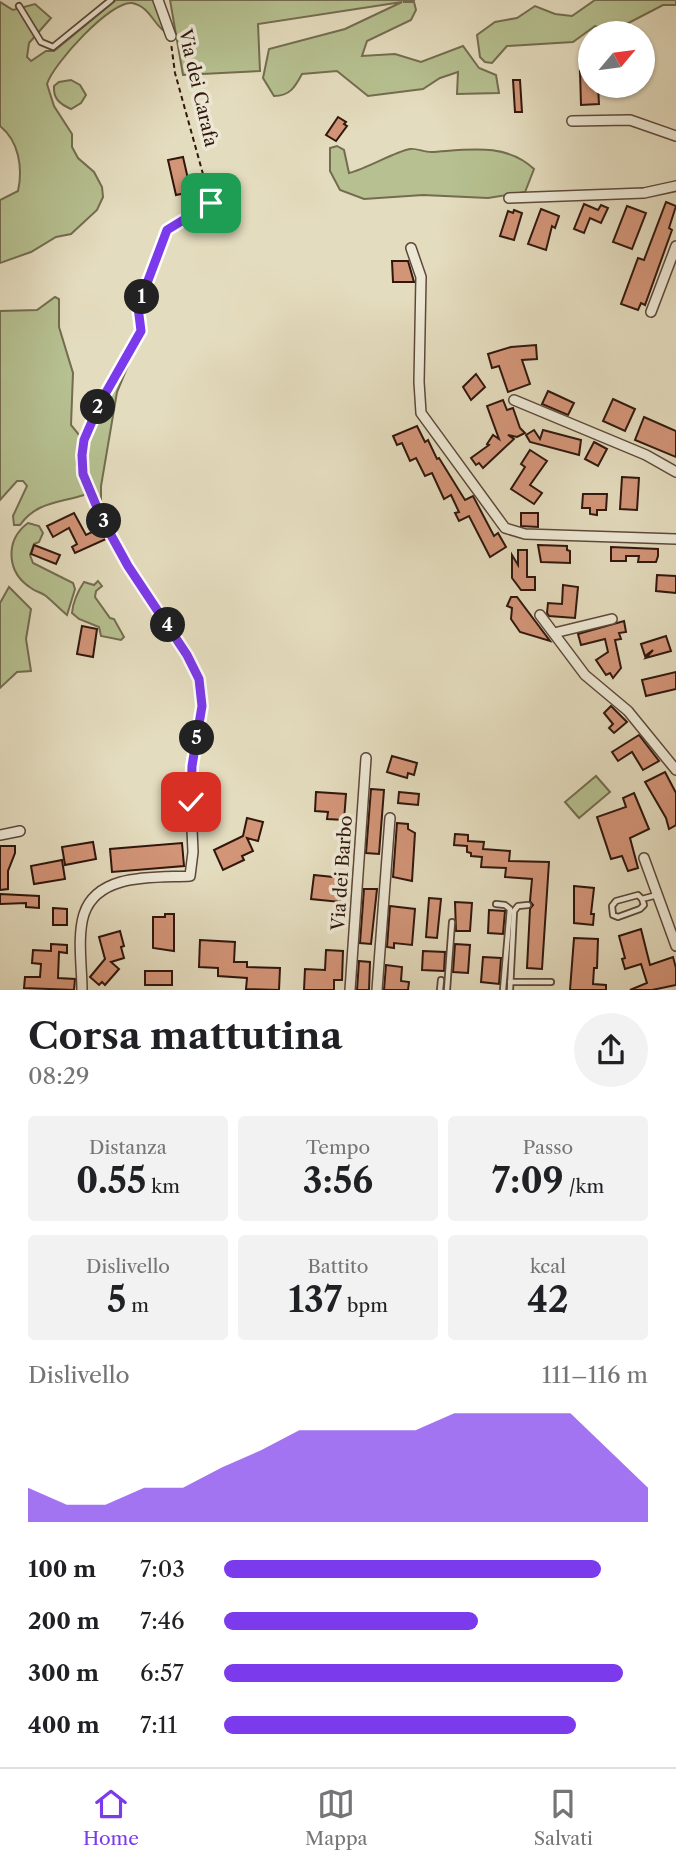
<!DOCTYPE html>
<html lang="it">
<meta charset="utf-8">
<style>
:root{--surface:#fff;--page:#f2f2f2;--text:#202124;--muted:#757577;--line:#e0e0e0;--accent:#7c3aed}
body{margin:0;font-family:"Libre Caslon Text",serif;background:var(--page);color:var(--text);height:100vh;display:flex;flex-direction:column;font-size:26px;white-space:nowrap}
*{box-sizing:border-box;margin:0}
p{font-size:23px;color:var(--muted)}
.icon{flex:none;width:38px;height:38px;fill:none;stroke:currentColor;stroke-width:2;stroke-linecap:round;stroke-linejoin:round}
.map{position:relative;height:990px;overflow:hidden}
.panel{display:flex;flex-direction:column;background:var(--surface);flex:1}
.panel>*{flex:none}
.needle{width:46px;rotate:61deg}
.fabs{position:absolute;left:578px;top:21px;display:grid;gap:14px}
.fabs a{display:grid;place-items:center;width:77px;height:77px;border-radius:50%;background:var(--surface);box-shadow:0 2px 5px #0004;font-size:35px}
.pin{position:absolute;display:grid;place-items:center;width:60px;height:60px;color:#fff;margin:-30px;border-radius:14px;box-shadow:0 4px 10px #0006}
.km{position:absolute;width:35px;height:35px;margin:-18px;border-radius:50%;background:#222;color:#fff;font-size:19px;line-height:35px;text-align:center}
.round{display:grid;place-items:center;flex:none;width:74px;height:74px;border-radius:37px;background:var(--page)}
.summary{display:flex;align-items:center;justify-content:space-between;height:119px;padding:0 28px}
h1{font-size:38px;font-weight:700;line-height:52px}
.metrics{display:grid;grid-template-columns:repeat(3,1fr);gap:10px;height:119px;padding:7px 28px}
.metrics div{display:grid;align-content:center;border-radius:7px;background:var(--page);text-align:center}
.metrics b{font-size:35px;font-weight:700}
.metrics small{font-size:19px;font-weight:400}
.metrics p{font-size:19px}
.chart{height:196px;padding:14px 28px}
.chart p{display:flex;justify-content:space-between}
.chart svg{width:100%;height:126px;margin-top:7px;fill:var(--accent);opacity:.7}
ul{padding:0 28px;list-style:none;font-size:23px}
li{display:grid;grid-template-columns:112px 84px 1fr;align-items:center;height:52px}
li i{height:18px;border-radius:9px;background:var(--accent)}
.tab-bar{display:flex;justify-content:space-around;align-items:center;height:98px;border-top:2px solid var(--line);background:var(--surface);font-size:19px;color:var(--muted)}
.tab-bar a{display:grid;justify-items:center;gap:4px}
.tab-bar .selected{color:var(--accent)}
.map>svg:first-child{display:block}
</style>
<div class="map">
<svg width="676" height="990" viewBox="0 0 676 990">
<rect width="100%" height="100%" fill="#e4dcbe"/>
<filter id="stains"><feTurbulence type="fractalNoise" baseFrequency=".00286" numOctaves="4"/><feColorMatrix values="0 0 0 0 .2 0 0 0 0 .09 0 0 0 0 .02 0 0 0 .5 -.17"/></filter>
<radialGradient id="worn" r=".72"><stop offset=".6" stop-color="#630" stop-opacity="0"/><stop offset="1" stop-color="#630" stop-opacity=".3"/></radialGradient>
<g fill="#b6c090" stroke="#736c4f" stroke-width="2">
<path d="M116 0H153L164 20V31C152 22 150 7 132 3 111 0 53 64 47 84L54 106 72 134V147L78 158 94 172 102 187 103 197 97 210 71 234 56 237 31 252 0 263V200L18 191C23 168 19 141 0 126V2L13 10 35 4 51 18 29 43 27 57 31 61 46 51H54Z"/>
<path d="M170 0H415L403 2H414L416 10 411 20 367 41 362 56 395 54 421 62 463 46 479 68 496 75 499 93 457 94 458 72 440 78 423 89 368 96 337 71 302 74C295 87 290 96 274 96L263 78 269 49 345 29 402 2 258 24 260 71 183 75Z"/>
<path d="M595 0H676V5H663L617 29 609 31 595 26 573 42 507 46 492 63 485 62 480 57 477 35 495 22 517 18 535 6 555 14 572 16Z"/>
<path d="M71 80 80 85 86 95 81 103 71 109C60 104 53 99 54 86L59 82Z"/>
<path d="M337 146 344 150 349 173C368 168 394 152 410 149 416 148 424 152 431 152 466 150 506 142 534 169L525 192 488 198 423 195 364 199 340 190 330 171V148Z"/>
<path d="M55 297 59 299V327L73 373 71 425 80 436 76 464 86 490 84 495C59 503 36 502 20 525H14L13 516 27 486 23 481H17L0 500V311L37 310Z"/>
<path d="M136 346 117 392 101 486V502L85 473 86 441Z"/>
<path d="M28 523 39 526 43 533 39 542 34 544 30 555 33 563 73 583 75 589 67 615C60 609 53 602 46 596 41 592 36 592 31 588 6 572 5 540 28 523Z"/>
<path d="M98 581 102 586 96 591 95 597 110 618 114 619 124 637 121 640 101 636 99 627 79 619 72 613C73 602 78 591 84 582L94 585Z"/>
<path d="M9 587 31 609 26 639 31 671 17 672 0 688V603Z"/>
<path d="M596 776 610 792 579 818 565 802Z"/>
</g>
<g fill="#d39578" stroke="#30170e" stroke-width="2">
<path d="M580 71H590V86H598L599 104 581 105Z"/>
<path d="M513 80H520L522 112H515Z"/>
<path d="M338 117 346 122 344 124 347 126 336 141 326 135Z"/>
<path d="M183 157 191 192 176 195 168 160Z"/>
<path d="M666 202 676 206 669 228 672 230 645 305 641 303 638 310 621 304 638 258 644 260Z"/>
<path d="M584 204 598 210 601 205 608 208 601 223 590 218 584 233 574 229Z"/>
<path d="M627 206 646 213 632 249 613 242Z"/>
<path d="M541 209 559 216 555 228 552 226 546 250 528 244Z"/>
<path d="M514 210 522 213 514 240 500 236 508 211 513 213Z"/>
<path d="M392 261H408L414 282H393Z"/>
<path d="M536 345 537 359 522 360 530 384 508 392 499 366 492 368 488 354 511 347Z"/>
<path d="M476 374 485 387 471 400 463 387Z"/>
<path d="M548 391 574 403 568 415 542 404Z"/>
<path d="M613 399 635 409 625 431 603 421Z"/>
<path d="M503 400 507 410 513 408 520 428 525 433 517 437 508 435 514 439 483 468 479 463 476 465 471 458 489 445 487 444 493 435 499 439 487 406Z"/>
<path d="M644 417 676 431V457L635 440Z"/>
<path d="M417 426 425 442 428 440 437 459 439 458 465 500 473 496 494 536 498 533 506 547 490 557 469 516 459 521 455 513 459 512 451 495 444 499 432 473 425 476 416 458 410 461 402 443 397 445 393 436Z"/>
<path d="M534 430 540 439 543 430 581 440 579 455 530 442 526 435Z"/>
<path d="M594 442 607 449 598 466 585 459Z"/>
<path d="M530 450 547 461 530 485 542 493 534 504 511 489 525 467 521 464Z"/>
<path d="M622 477 639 478 637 510 620 509Z"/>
<path d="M583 494H607L606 510H597V515L590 514V508H582Z"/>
<path d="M74 513 86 535 100 528 106 539 75 553 72 547 77 544 69 528 53 537 47 526Z"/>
<path d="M521 513H538V527L521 526Z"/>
<path d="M34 545 60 555 56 564 31 554Z"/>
<path d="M538 545 567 546V550L570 551V563L541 562Z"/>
<path d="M611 547 658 549V556L656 562H638L639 556H626V561H611Z"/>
<path d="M518 550H527V577H535V590H521L512 578V555L518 565Z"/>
<path d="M657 575 676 576V593L656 591Z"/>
<path d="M563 585 578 587 575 618 549 616 547 613 548 603 562 604Z"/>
<path d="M511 597H517L550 641 520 632 511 619 512 608 507 606Z"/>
<path d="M624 621 626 632 619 633 621 639 615 640 621 668 613 678 610 673 606 675 596 660 608 652 605 639 581 645 578 634Z"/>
<path d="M82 626 97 629 93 657 77 654Z"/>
<path d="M666 636 671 651 646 658 653 650 645 656 641 644Z"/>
<path d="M676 672V689L646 696 642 680Z"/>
<path d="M611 706 627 722 614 733 609 728 613 724 604 713Z"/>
<path d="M639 735 659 761 643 770 632 752 618 761 612 752Z"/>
<path d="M392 756 417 763 414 775 408 773 407 778 387 772Z"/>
<path d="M665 772 676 793V825L669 829 666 818 645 782Z"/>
<path d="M371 789 384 790 379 854 366 853Z"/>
<path d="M316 792 346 794 344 820 327 819 328 812 315 811Z"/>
<path d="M399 792 419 794 418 805 398 803Z"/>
<path d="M634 793 649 829 630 838 638 868 628 871 622 856 611 859 597 817 626 807 623 798Z"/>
<path d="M247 818 263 822 258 841 247 838 253 851 242 856 244 860 223 870 214 850 243 836Z"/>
<path d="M397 823 408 824V829L415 833 412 881 393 877Z"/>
<path d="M455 834 468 835V841L484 842 483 849 510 851 509 861 549 862 542 969 527 968 530 909 533 905 530 901 532 879 505 877 506 868 481 867 482 857 471 856V853L467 852V846L454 845Z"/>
<path d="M93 842 96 859 65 865 62 847Z"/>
<path d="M182 843 184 866 112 872 110 849Z"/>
<path d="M0 846H15V853L8 871V889L0 890Z"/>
<path d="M62 860 65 879 34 884 31 866Z"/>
<path d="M314 875 343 878 340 902 311 899Z"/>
<path d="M574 886 594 888 591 914H594L593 925 574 923Z"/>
<path d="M364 889H377L371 944 360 943Z"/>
<path d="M0 894 39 896V908L26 907V903L0 904Z"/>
<path d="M429 898 441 899 437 938 426 937Z"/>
<path d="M455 902 472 903 470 931H456Z"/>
<path d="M390 906 415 909 412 945 394 943V948L387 947Z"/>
<path d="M53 908 67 909V925H53Z"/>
<path d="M489 910 505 911 503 934 488 933Z"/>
<path d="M165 914H174V951L153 948V917H165Z"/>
<path d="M641 929 650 965 673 957 676 968V985L652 990H630L647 983 641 964 625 969 622 959 625 958 619 936Z"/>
<path d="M120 931 124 946 121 947 124 958 111 962 119 969 105 985 102 982 99 985 90 977 105 959 99 937Z"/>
<path d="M574 938 598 939 597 968H594L593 984 606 985V990H570Z"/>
<path d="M200 940 235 942 234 962H247V967L280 968 279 990 246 989 247 978 218 976V968L199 967Z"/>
<path d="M51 944 67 945V953L59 952 58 978 75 979 74 990 24 988 25 977H40L41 964 32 963 33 950 51 951Z"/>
<path d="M455 944 470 945 468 973 453 972Z"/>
<path d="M326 950 343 951 342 980H334V990H304L305 969 325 970Z"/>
<path d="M423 951 445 952 444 971 422 970Z"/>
<path d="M483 957 501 958 499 984 481 982Z"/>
<path d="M359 961 370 962 369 990H357Z"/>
<path d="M386 965 402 967 401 981 409 982 408 990H384Z"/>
<rect x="145" y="971" width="27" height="14"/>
</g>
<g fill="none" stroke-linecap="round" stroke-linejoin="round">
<defs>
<g id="lane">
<path d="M19 6 41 42 53 47 111 0"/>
<path d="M93 498 114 541 188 655 199 679 202 706 192 766 191 806"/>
<path d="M642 899 644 905 640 909 618 917 613 915 612 906 616 901 638 895 642 899 657 895"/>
<path d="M496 904 505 905 510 909 503 990"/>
<path d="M510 982H551"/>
<path d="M440 990 441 980"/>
<path d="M447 990 452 922"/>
<path d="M510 990 514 911 518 906 528 905"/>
</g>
<g id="street">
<path d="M158 0 171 36"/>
<path d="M572 121 630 120 676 136"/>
<path d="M509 198 644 193 676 186"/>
<path d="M411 248 421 277 419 382 421 413 505 528 525 534 676 539"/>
<path d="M651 312 676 246"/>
<path d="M514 400 646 455 676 472"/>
<path d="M540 615 585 675 628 711 676 770"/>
<path d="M554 633 612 619"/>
<path d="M0 835 20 831"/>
<path d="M644 858 676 946"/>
<path d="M82 990C82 967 77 936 84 914 98 872 156 878 190 876L193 852 191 807"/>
<path d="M350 990 366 758"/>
<path d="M377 990 390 818"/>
</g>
</defs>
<use href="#lane" stroke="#5d483a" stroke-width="8"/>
<use href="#street" stroke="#5d483a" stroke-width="12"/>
<path stroke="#30170e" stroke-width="2" stroke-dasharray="5 3.5" stroke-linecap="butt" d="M91 493 83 474 84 440 100 403 141 331 138 307 167 230 211 203 175 73 171 43"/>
<use href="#lane" stroke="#ede8d5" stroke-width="4.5"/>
<use href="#street" stroke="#ede8d5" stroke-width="9"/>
</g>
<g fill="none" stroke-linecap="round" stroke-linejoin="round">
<defs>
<path id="route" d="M191 802 192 766 202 706 199 679 187 655 128 566 101 517 83 474 82 455 84 440 100 403 141 331 138 307 167 230 211 203"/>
</defs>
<use href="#route" stroke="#fff" stroke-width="14"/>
<use href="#route" stroke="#7c3aed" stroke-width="9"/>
</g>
<g text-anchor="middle" stroke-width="7" stroke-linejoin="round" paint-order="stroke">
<g font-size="18" fill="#30170e" stroke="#ede8d5">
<text transform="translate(198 88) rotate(77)" y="6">Via dei Carafa</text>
<text transform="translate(342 873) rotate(-86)" y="6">Via dei Barbo</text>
</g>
</g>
<rect width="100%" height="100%" filter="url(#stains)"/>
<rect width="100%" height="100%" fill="url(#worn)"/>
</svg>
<div class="fabs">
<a><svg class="needle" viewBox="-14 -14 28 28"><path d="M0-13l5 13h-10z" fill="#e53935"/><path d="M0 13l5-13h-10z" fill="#757577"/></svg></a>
</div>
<div class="pin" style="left:211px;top:203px;background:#1e9e55"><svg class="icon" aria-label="arrive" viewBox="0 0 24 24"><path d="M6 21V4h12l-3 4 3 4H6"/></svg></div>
<div class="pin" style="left:191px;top:802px;background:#d93025"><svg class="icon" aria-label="check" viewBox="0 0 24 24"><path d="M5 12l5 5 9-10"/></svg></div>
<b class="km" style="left:142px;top:297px">1</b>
<b class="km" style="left:98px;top:407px">2</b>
<b class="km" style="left:104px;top:521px">3</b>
<b class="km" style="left:168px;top:625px">4</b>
<b class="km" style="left:197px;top:738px">5</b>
</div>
<section class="panel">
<div class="summary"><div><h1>Corsa mattutina</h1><p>08:29</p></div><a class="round"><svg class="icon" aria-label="share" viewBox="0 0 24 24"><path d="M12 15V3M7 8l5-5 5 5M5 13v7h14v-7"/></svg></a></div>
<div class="metrics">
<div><p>Distanza</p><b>0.55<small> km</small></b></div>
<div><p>Tempo</p><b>3:56</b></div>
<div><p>Passo</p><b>7:09<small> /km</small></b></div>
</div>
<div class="metrics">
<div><p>Dislivello</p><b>5<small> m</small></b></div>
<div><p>Battito</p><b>137<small> bpm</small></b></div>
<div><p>kcal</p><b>42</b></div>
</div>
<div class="chart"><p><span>Dislivello</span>111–116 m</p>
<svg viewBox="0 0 160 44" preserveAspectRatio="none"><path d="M0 44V32L10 38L20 38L30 32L40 32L50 25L60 19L70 12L80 12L90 12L100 12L110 6L120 6L130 6L140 6L150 19L160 32V44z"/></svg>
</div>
<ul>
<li><b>100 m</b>7:03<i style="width:89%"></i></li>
<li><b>200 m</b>7:46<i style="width:60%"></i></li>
<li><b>300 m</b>6:57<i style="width:94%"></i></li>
<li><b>400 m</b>7:11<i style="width:83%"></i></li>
</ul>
</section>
<nav class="tab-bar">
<a class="selected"><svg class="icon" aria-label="home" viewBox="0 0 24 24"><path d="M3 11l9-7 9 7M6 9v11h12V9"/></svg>Home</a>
<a><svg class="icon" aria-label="map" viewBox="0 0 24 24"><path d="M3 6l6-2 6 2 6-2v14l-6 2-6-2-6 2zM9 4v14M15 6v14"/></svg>Mappa</a>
<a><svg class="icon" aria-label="saved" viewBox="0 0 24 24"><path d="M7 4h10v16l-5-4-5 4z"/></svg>Salvati</a>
</nav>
